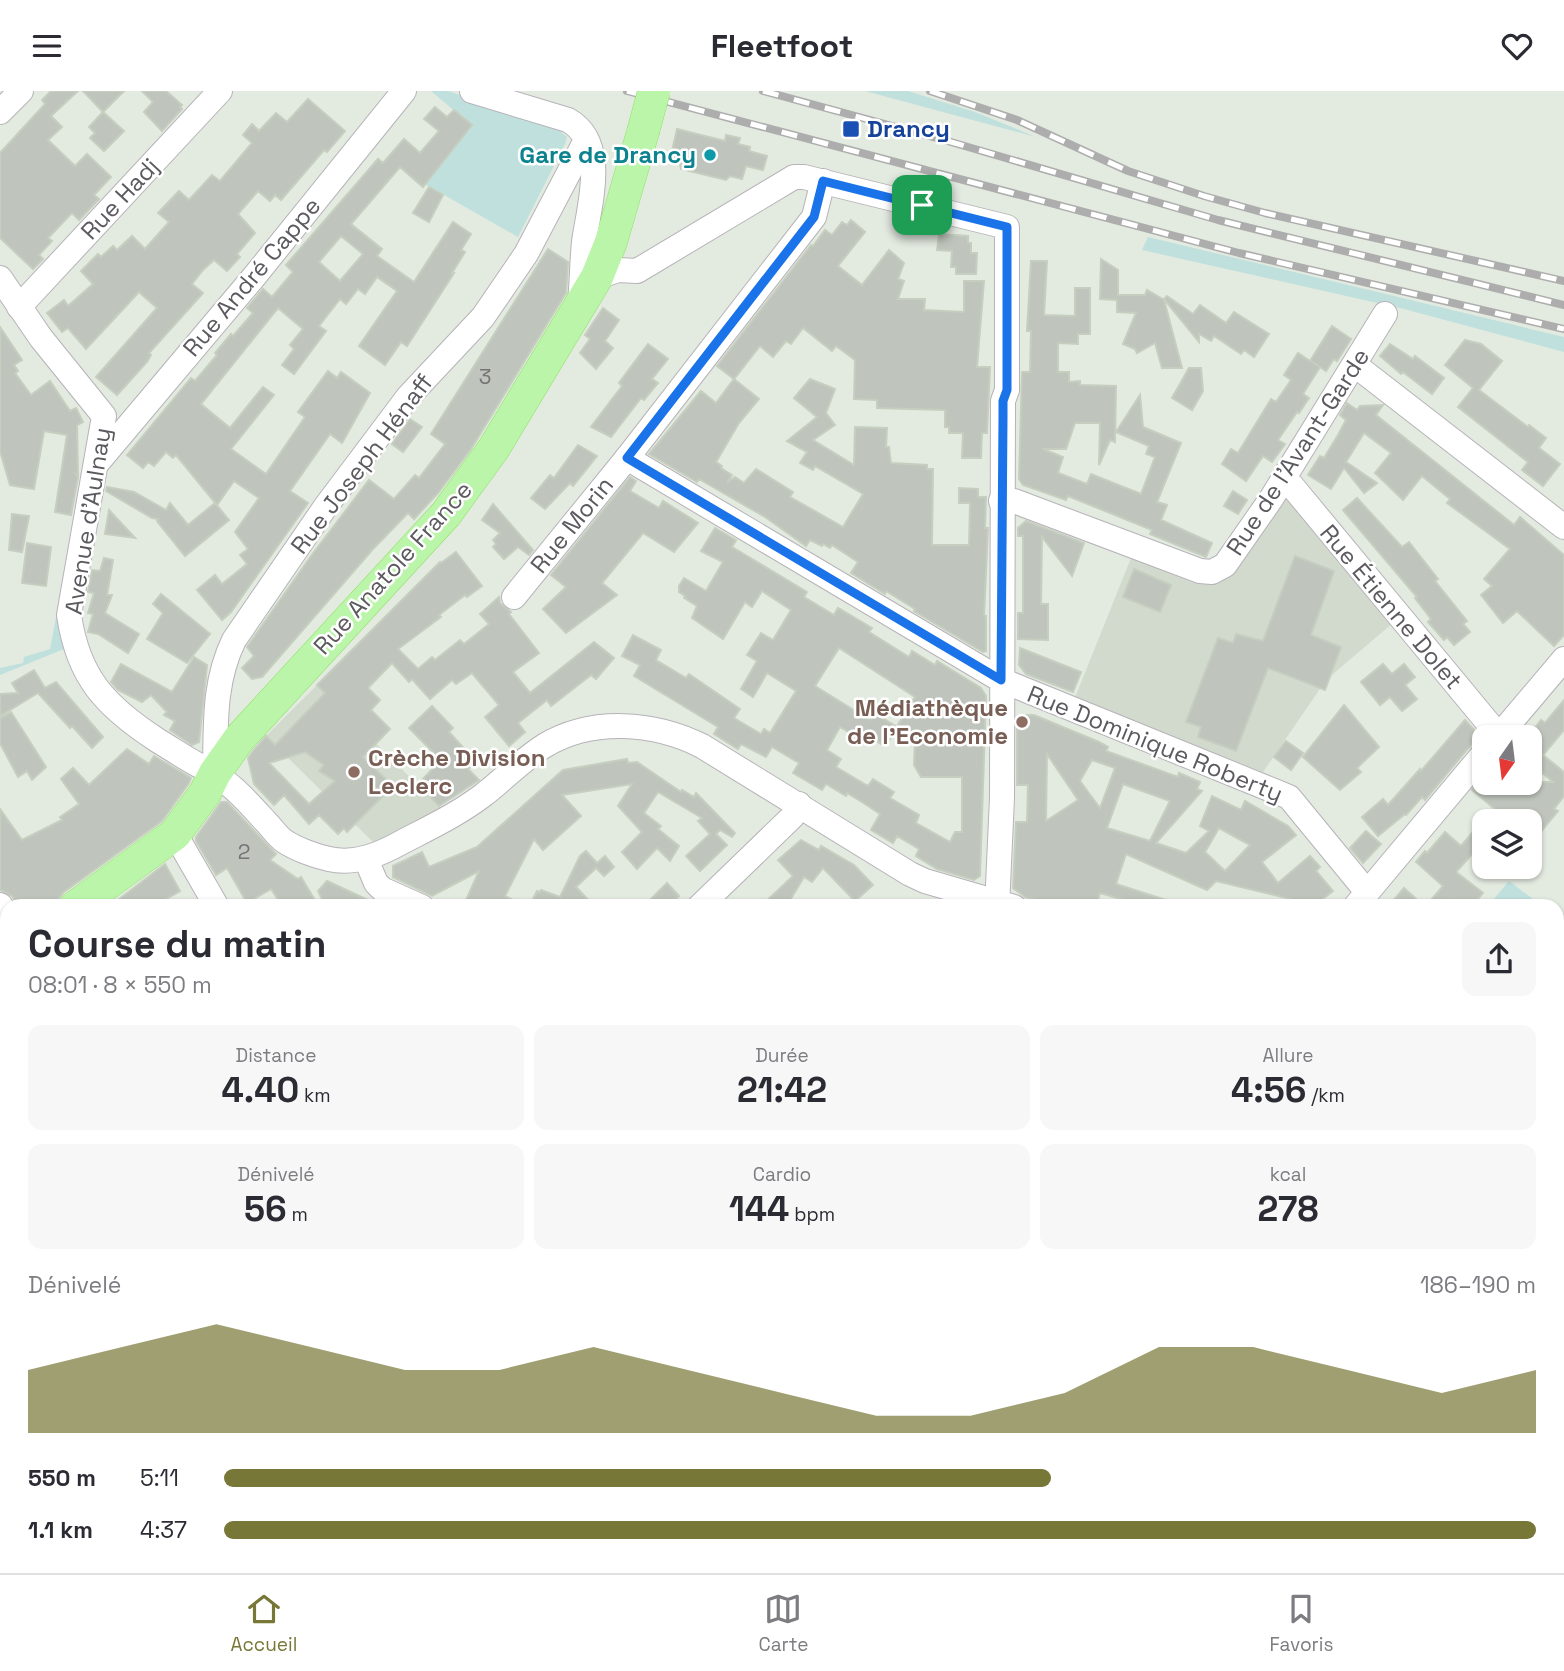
<!DOCTYPE html>
<html lang="fr">
<meta charset="utf-8">
<style>
:root{--surface:#fff;--page:#f7f7f7;--text:#2b2b33;--muted:#7c7c81;--line:#e1e1e2;--accent:#777737}
body{margin:0;font-family:"Space Grotesk",sans-serif;background:var(--page);color:var(--text);height:100vh;display:flex;flex-direction:column;font-size:26px;white-space:nowrap}
*{box-sizing:border-box;margin:0}
p{font-size:23px;color:var(--muted)}
.icon{flex:none;width:38px;height:38px;fill:none;stroke:currentColor;stroke-width:2;stroke-linecap:round;stroke-linejoin:round}
.map{position:relative;flex:1;overflow:hidden}
.sheet{position:absolute;left:0px;top:808px;width:1564px;height:674px;display:flex;flex-direction:column;background:var(--surface);border-radius:21px 21px 0 0;box-shadow:0 2px 5px #0004}
.sheet>*{flex:none}
.needle{width:46px;rotate:194deg}
.tools{position:absolute;left:1472px;top:634px;display:grid;gap:14px}
.tools a{display:grid;place-items:center;width:70px;height:70px;border-radius:14px;background:var(--surface);box-shadow:0 2px 5px #0004;font-size:35px}
.pin{position:absolute;display:grid;place-items:center;width:60px;height:60px;color:#fff;margin:-30px;border-radius:14px;box-shadow:0 4px 10px #0006}
.round{display:grid;place-items:center;flex:none;width:74px;height:74px;border-radius:14px;background:var(--page)}
.overview{display:flex;align-items:center;justify-content:space-between;height:119px;padding:0 28px}
h1{font-size:38px;font-weight:700;line-height:52px}
.stats{display:grid;grid-template-columns:repeat(3,1fr);gap:10px;height:119px;padding:7px 28px}
.stats div{display:grid;align-content:center;border-radius:14px;background:var(--page);text-align:center}
.stats b{font-size:35px;font-weight:700}
.stats small{font-size:19px;font-weight:400}
.stats p{font-size:19px}
.chart{height:196px;padding:14px 28px}
.chart p{display:flex;justify-content:space-between}
.chart svg{width:100%;height:126px;margin-top:7px;fill:var(--accent);opacity:.7}
ul{padding:0 28px;list-style:none;font-size:23px}
li{display:grid;grid-template-columns:112px 84px 1fr;align-items:center;height:52px}
li i{height:18px;border-radius:9px;background:var(--accent)}
header{display:flex;justify-content:space-between;align-items:center;height:91px;padding:0 28px;background:var(--surface);font-size:32px;font-weight:700}
.dock{display:flex;justify-content:space-around;align-items:center;height:98px;border-top:2px solid var(--line);background:var(--surface);font-size:19px;color:var(--muted)}
.dock a{display:grid;justify-items:center;gap:4px}
.dock .on{color:var(--accent)}
.map>svg:first-child{display:block}
</style>
<header><svg class="icon" aria-label="menu" viewBox="0 0 24 24"><path d="M4 6h16M4 12h16M4 18h16"/></svg>Fleetfoot<svg class="icon" aria-label="heart" viewBox="0 0 24 24"><path d="M12 20l-8-8c-3-5 5-10 8-4 3-6 11-1 8 4z"/></svg></header>
<div class="map">
<svg width="1564" height="1482" viewBox="0 0 1564 1482">
<rect width="100%" height="100%" fill="#e3eae0"/>
<g fill="#d2dace">
<path d="M1282 408 1291 409 1393 532 1326 589 1263 681 1074 609 1131 467 1194 492 1218 493 1236 480Z"/>
<path d="M317 594 442 718 374 752 266 645Z"/>
</g>
<g fill="#bfe0dd">
<path d="M431 0H448L554 35 567 46 565 53 518 146 425 93 471 34Z"/>
<path d="M865 0H908L975 21 1036 46Z"/>
<path d="M1148 146 1564 246V261L1404 218 1142 159Z"/>
<path d="M60 506 64 558 0 584V577L23 572 24 566 50 558Z"/>
<path d="M1509 790 1542 815H1488Z"/>
</g>
<g fill="#bfc5bd" stroke="#c5cebf" stroke-width="2" fill-rule="evenodd">
<path d="M51 0H78L51 25 62 36 48 49 75 75 87 63 111 86 94 104 99 108 79 129 72 122 48 147 52 150 39 164 43 168 33 178 0 147V62L45 13 42 9Z"/>
<path d="M83 0H124L103 21Z"/>
<path d="M142 0H166L182 14 180 16 182 18 162 40 144 21 153 11Z"/>
<path d="M308 8 345 40 327 61 324 59 281 109 275 104 270 110 258 100 238 123 255 142 237 163 240 166 227 180 214 169 203 179 192 193 203 202 149 262 151 264 147 271 117 304 96 286 157 217 139 201 86 258 68 237 62 241 47 222 64 209 68 215 93 193 81 180 98 163 101 166 113 155 117 159 132 145 145 158 169 131 158 122 179 100 189 109 212 84 220 90 252 52 243 44 252 33 259 40 276 22 287 31Z"/>
<path d="M435 16 447 26 454 19 472 34 423 96 400 76 351 133 382 158 377 165 414 191 453 131 471 143 461 159 465 161 452 182H454L407 255 401 251 385 274 359 255 397 200 377 186 365 203 358 198 346 213 340 208 319 235 326 240 294 283 282 274 294 258 290 254 303 238 278 217 201 313 230 337 263 296 274 304 231 358 266 383 305 326 298 321 328 280 337 287 341 281 370 302 342 352 330 343 290 400 308 412 231 521 222 529 197 499 215 484 222 493 247 473 240 464 248 458 235 441 259 407 234 390 217 414 176 364 173 367 166 361 154 375 148 371 143 377 127 364 191 287 195 290 217 264 215 262 231 243 233 245 253 222 247 217 263 198 272 206 293 181 286 174 378 68 383 72 404 48 420 62 439 40 424 28ZM341 145 363 163 340 190 319 171Z"/>
<path d="M103 21 124 40 104 60 90 47 95 42 89 36Z"/>
<path d="M677 38 725 50 726 44 740 47 738 53 750 56 749 60 767 65 763 79 746 75 742 88 730 85 726 89 681 78 680 72 670 69Z"/>
<path d="M429 96 443 104 429 131 413 122Z"/>
<path d="M851 129 865 141 838 175 862 194 889 159 904 172 898 188 904 190 898 208H925L924 219 964 221V190H984L977 276H990L987 342H982L981 367H962L963 342H949V336H945V319L877 317V309L854 308 855 269 836 255 832 260 803 237 791 253 786 250 773 266 760 255 734 288 717 275 811 154 813 155 825 139 832 144 842 131 847 134Z"/>
<path d="M939 143 968 145V152H971V162H977L976 183H956V176H951L952 160 937 159Z"/>
<path d="M548 158 568 171 566 202 471 358 438 402 414 428 408 422 373 458 262 586 252 588 242 577 254 565 247 556 311 465 369 389 394 408 415 384 419 387 445 353 431 343Z"/>
<path d="M1101 168 1118 179V204H1145L1147 199 1164 209 1182 277H1162L1155 252 1137 262 1135 258 1123 253 1136 222 1117 221V209L1100 208Z"/>
<path d="M1031 170H1047L1044 224 1075 225V197H1090V243H1078V253L1058 252V281H1069V291L1080 290V294L1116 295 1115 351 1110 349 1099 374 1100 332H1075L1066 358H1043L1063 366 1058 382 1087 393 1091 383 1141 403 1155 366 1146 363 1149 355 1116 341 1140 304 1143 336 1181 352 1157 411 1167 414 1161 429 1212 452 1206 466 1150 443 1152 439 1068 405 1066 409 1023 394 1019 388 1022 281H1030L1031 240H1027Z"/>
<path d="M1167 205 1193 223 1200 214 1226 232 1234 221 1269 243 1254 266 1244 259 1241 263 1214 245 1211 250 1199 243V251L1164 208Z"/>
<path d="M603 217 619 229 605 250 613 257 596 278 580 262 590 248 585 244Z"/>
<path d="M1332 235 1351 248 1337 270 1334 268 1326 280 1311 270 1320 276 1303 303 1309 307 1299 322 1297 321 1278 349 1285 353 1272 371 1263 365 1246 390 1222 373 1231 358 1238 362 1271 308 1276 311 1291 289 1284 284 1298 262 1310 270Z"/>
<path d="M0 236 22 269 14 274 18 280 15 282 31 304 50 290 70 320 76 317 83 331 77 334 78 384 76 383 78 386 71 424 55 421 67 344 44 340 34 398 10 394 0 360Z"/>
<path d="M1465 249 1481 253 1502 270 1479 299 1528 336 1529 334 1546 347 1539 357 1560 373 1543 395 1522 379 1528 371 1458 316 1473 297 1445 274Z"/>
<path d="M648 253 668 268 652 288 658 292 644 309 641 307 611 346 591 336 622 295 619 292Z"/>
<path d="M1390 253 1413 268 1415 265 1444 287 1432 303 1403 281 1401 283 1380 265Z"/>
<path d="M1189 277H1201L1203 300 1192 319 1172 307Z"/>
<path d="M734 288 759 308 739 332 716 371 722 375 721 377 732 384 727 392 735 386 744 392 756 378 793 401 790 406 843 436 863 403 815 375 813 379 800 372 807 361 787 350 817 326 794 307 810 288 835 298 826 322 835 334 813 349 854 374 855 336 887 337 886 356H889L891 372 927 374V378H933L932 454H969L970 412H959V397L978 398V406H986L985 437H988L984 525H986V560L983 561 914 520 915 518 886 500 885 503 851 482 858 471 832 454 830 457 823 453 822 455 810 449 806 455 765 426 699 388 697 391 649 363 701 300 716 312Z"/>
<path d="M1347 312 1357 319 1360 315 1383 314 1376 324 1514 434 1520 426 1564 464V544L1554 555 1517 520 1503 532 1481 504 1492 495 1484 488 1510 458 1447 412 1450 408 1422 385 1403 409 1375 382 1391 362 1364 342 1346 371 1377 392 1364 402 1344 377 1331 398 1308 384 1320 365 1324 367 1338 344 1346 329 1340 324Z"/>
<path d="M410 328 422 336 403 361 392 353Z"/>
<path d="M578 354 597 365 573 395 570 392 545 418 531 407 550 384 554 387Z"/>
<path d="M630 386 636 390 630 400 659 417 663 410 698 432 674 461 643 442 602 492 617 504 566 542 543 518 566 496 551 484Z"/>
<path d="M107 396 134 401 166 419 170 412 188 434 215 412 229 429 185 465 157 430 158 428 152 427 106 400Z"/>
<path d="M1233 400 1247 409 1238 423 1224 415Z"/>
<path d="M1357 407 1402 456 1409 451 1438 488 1435 490 1467 530 1463 533 1470 541 1454 554 1447 546 1444 549 1428 531 1431 528 1415 507 1417 506 1343 419Z"/>
<path d="M493 413 533 459 529 464 518 456 504 468 493 456 496 453 493 449 500 442 482 429Z"/>
<path d="M109 419 135 447 105 443Z"/>
<path d="M12 423 29 425 22 461 9 459Z"/>
<path d="M1026 430 1084 452 1072 485 1042 446 1041 513H1048V549L1018 548V522H1023V445H1018V437Z"/>
<path d="M715 437 736 449 732 456 807 501 804 506 834 524 838 517 872 537 869 541 909 566 912 560 935 574 937 570 981 597 986 605 980 785 974 789 937 778 916 765 919 758 897 745 893 752 871 739 880 723 862 711 847 702 846 705 826 693 822 699 793 682 799 672 772 656 766 666 741 653 738 658 714 643 718 636 634 585 640 574 622 565 633 544 661 559 656 569 686 587 689 583 740 618 734 627 761 643 764 638 770 642 796 600 767 582 753 606 741 598 757 570 747 564 761 542 773 549 791 519 762 500 752 516 745 511 723 548 692 527 697 515 684 507 685 505 679 501V495L684 487 706 500 723 471 701 460ZM839 557 915 606 896 637 915 648 914 674 921 686H962V741H955L950 751 916 732 919 724 890 707 894 701 873 688 868 695 836 676 841 668 827 659 840 636 855 645 859 639 881 653H887L897 636 875 622 870 629 815 595Z"/>
<path d="M27 452 51 456 46 495 22 492Z"/>
<path d="M456 461 482 495 467 506 465 504 439 524 441 526 398 558 418 578 432 566 435 569 460 549 464 553 489 533 480 523 499 506 500 512 511 521 509 523 539 562 513 581 530 602 594 551 614 567 596 588 591 584 551 615 547 609 518 632 525 641 509 655 485 626 499 614 472 582 456 593 452 589 430 608 412 588 409 591 392 572 368 597 380 609 371 619 390 638 363 666 393 695 347 741 344 737 338 743 319 724 309 733 284 704 274 714 254 693 248 667 253 660 266 645 275 654 325 602 317 594 440 471 441 472ZM305 661 324 674 319 680 335 690 309 713 269 672Z"/>
<path d="M1295 465 1334 480 1311 544 1341 556 1325 599 1268 577 1236 660 1198 646 1201 636 1186 631 1218 547 1233 552 1236 543 1263 550Z"/>
<path d="M104 467 113 469 107 504H112L105 522 139 543 128 562 98 543 88 541 93 523 88 522 94 502 88 501 92 479 100 480Z"/>
<path d="M1134 478 1171 494 1160 521 1123 506Z"/>
<path d="M161 503 210 543 187 572 147 548 163 522 153 513Z"/>
<path d="M1020 557 1081 581 1073 601 1026 583 1019 574Z"/>
<path d="M194 566 207 574 199 651 192 654 170 639 175 630 164 624 167 621 151 604 142 611 118 599 111 591 121 573 172 601Z"/>
<path d="M1383 573 1392 583 1404 573 1415 586 1405 594 1417 608 1402 620 1390 606 1380 614 1361 591Z"/>
<path d="M34 579 45 597 56 591 103 646 92 657 72 635 70 637 38 602 0 625V603L18 602 12 592Z"/>
<path d="M1564 609V639L1543 664 1564 681V705L1554 718 1558 720 1530 754V730H1509L1472 699 1479 691H1553L1534 675 1530 681V643L1541 629 1545 632Z"/>
<path d="M1344 614 1379 656 1357 677 1361 681 1340 699 1303 666Z"/>
<path d="M432 615 453 637 449 641 476 671 468 678 479 689 439 715 418 693 441 669 409 637Z"/>
<path d="M11 621 46 676 32 689 27 680 18 686 0 652V627Z"/>
<path d="M1026 624H1034L1099 651 1108 656 1106 660 1178 686 1179 682 1200 691 1197 698 1202 700 1156 752 1186 762 1209 740 1200 735 1212 705 1241 719 1245 710 1288 735 1296 744 1262 771 1278 792 1310 765 1320 776 1316 780 1333 800 1315 814 1216 790 1207 799 1126 763 1116 793 1178 813 1177 816H1125L1128 810 1100 802 1096 816H1064L1025 806 1013 797 1016 731H1027L1028 694H1017V631ZM1047 663 1078 709 1046 730ZM1092 669 1115 677 1100 717 1080 690ZM1123 693 1170 710 1150 750 1107 737ZM1219 737 1250 754 1225 780 1205 761Z"/>
<path d="M1465 629 1475 640V649L1425 709 1422 706 1406 724 1405 723 1378 745 1362 726 1383 708 1388 714 1420 678 1421 680Z"/>
<path d="M1286 650 1303 662 1291 679 1274 666Z"/>
<path d="M127 658 149 673 154 665 191 687 189 692 162 730 64 801 52 816H19L12 805 0 799V718L22 749 62 729 60 726 79 713 61 688 73 677 89 694Z"/>
<path d="M627 668 628 672 637 671 681 701 682 699 694 706 696 702 735 742 732 746 720 739 716 743 727 754 700 780 686 765 710 743 698 730 702 727 658 701 644 722 661 735 658 738 679 755 670 770 657 757 637 778 622 761 642 741 618 715 632 693 562 704 581 725 543 759 534 748 505 805 527 816H463L479 780 432 805 393 786V775L422 761 429 776 477 756 563 679Z"/>
<path d="M221 711H227L276 763 270 769 298 788 301 786 319 816H283L271 798 247 812 227 777 216 784 196 750V746Z"/>
<path d="M1484 728V770L1474 761 1456 781 1483 802 1471 816H1461L1452 808 1448 816H1425L1443 795 1416 771 1425 760 1427 762 1445 741 1461 755Z"/>
<path d="M1366 740 1381 753 1363 772 1350 757Z"/>
<path d="M801 749 819 759 821 755 854 774 873 794 855 810 823 777 812 791 804 786 786 816H760L793 785 778 769Z"/>
<path d="M586 760 597 772 605 765 614 776 604 785 596 777 576 796 595 816H529L537 800 540 801 541 799 560 806 580 765Z"/>
<path d="M165 773 180 800 152 816H109Z"/>
<path d="M327 790 383 816H326L318 800Z"/>
<path d="M667 792 679 805 667 816H643Z"/>
<path d="M1404 797 1425 816H1388Z"/>
</g>
<g fill="none" stroke-linecap="round" stroke-linejoin="round">
<defs>
<g id="minor">
<path d="M472 0 568 29C609 52 589 114 584 151 582 170 582 191 580 211"/>
<path d="M0 21 21 0"/>
<path d="M597 186 618 179 637 180 794 86H804L1007 136V299L1003 310 1002 707 997 816"/>
<path d="M0 187 41 247 104 325 69 524C78 586 105 615 157 649 172 658 186 668 202 676 228 688 247 710 266 731 272 737 277 745 284 750 296 758 315 765 329 768 356 774 381 763 404 750 431 736 458 723 482 705 503 689 522 669 544 655 592 626 654 631 702 655L910 783 925 790 1014 816"/>
<path d="M19 216 220 0"/>
<path d="M1355 274 1564 436"/>
<path d="M627 367 1001 589 1289 706 1367 801"/>
<path d="M98 371 253 187 404 0"/>
<path d="M1283 388 1292 395 1499 645"/>
<path d="M1001 410H1014L1200 480 1212 481 1225 474 1271 408 1385 223"/>
<path d="M514 506 627 367 814 126 823 90"/>
<path d="M1498 646 1564 568"/>
<path d="M215 682C216 635 213 592 234 549L326 415 408 306 483 226 526 163 586 49"/>
<path d="M175 743 217 816"/>
<path d="M366 768 376 792 382 798 422 816"/>
<path d="M0 814 7 824"/>
<path d="M699 816 792 726 799 713"/>
<path d="M1355 816 1484 662"/>
<path d="M1558 885H1564"/>
<path d="M1558 943 1564 932"/>
<path d="M0 963 7 972"/>
<path d="M1558 1269 1564 1259"/>
<path d="M0 1298 7 1307"/>
<path d="M146 1475 151 1482"/>
<path d="M577 1475 584 1482"/>
<path d="M837 1475 844 1482"/>
<path d="M1119 1475 1125 1482"/>
<path d="M1433 1475 1439 1482"/>
<path d="M384 1482 387 1475"/>
<path d="M1287 1482 1294 1475"/>
</g>
<g id="major">
<path d="M75 816 175 743 205 702 215 682 239 648 446 423 494 357 597 186 611 151 643 41"/>
<path d="M0 871 7 865"/>
</g>
</defs>
<use href="#minor" stroke="#b6b3b9" stroke-width="26"/>
<use href="#major" stroke="#8ee162" stroke-width="33"/>
<use href="#minor" stroke="#fff" stroke-width="24"/>
<use href="#major" stroke="#bbf5aa" stroke-width="32"/>
<defs>
<g id="rail">
<path d="M627 0 1239 162 1564 238"/>
<path d="M763 0 951 51 1218 129 1564 214"/>
<path d="M930 0 1017 29 1128 80 1204 105 1265 122 1564 190"/>
</g>
</defs>
<use href="#rail" stroke="#aeadae" stroke-width="8"/>
<use href="#rail" stroke="#fff" stroke-width="5" stroke-dasharray="16" stroke-linecap="butt"/>
<defs>
<path id="major-bridge" d="M643 41 654 0"/>
</defs>
<use href="#major-bridge" stroke="#8ee162" stroke-width="33" stroke-linecap="butt"/>
<use href="#major-bridge" stroke="#bbf5aa" stroke-width="32"/>
</g>
<g fill="none" stroke-linecap="round" stroke-linejoin="round">
<defs>
<path id="route" d="M823 90 1007 136V299L1003 310V325L1001 589 627 367 814 126Z"/>
</defs>
<use href="#route" stroke="#fff" stroke-width="14"/>
<use href="#route" stroke="#1a73e8" stroke-width="9"/>
</g>
<rect fill="#1a4fb4" stroke="#fff" stroke-width="2.5" x="842" y="29" width="18" height="18" rx="3.5"/>
<circle fill="#0f9aa8" stroke="#fff" stroke-width="2.5" cx="710" cy="64" r="7"/>
<g fill="#8d6e63" stroke="#fff" stroke-width="2.5">
<circle cx="1022" cy="631" r="7"/>
<circle cx="354" cy="681" r="7"/>
</g>
<g text-anchor="middle" stroke-width="5" stroke-linejoin="round" paint-order="stroke">
<g font-size="21" fill="#757476">
<text x="485" y="293">3</text>
<text x="244" y="768">2</text>
</g>
<g font-size="24" font-weight="bold" fill="#164399" stroke="#fff" text-anchor="start">
<text x="867" y="46">Drancy</text>
</g>
<g font-size="24" font-weight="bold" fill="#0d838f" stroke="#fff" text-anchor="end">
<text x="696" y="72">Gare de Drancy</text>
</g>
<g font-size="24" fill="#5c595f" stroke="#fff">
<text transform="translate(120 108) rotate(-47)" y="8">Rue Hadj</text>
<text transform="translate(252 186) rotate(-50)" y="8">Rue André Cappe</text>
<text transform="translate(1298 361) rotate(-57)" y="8">Rue de l'Avant-Garde</text>
<text transform="translate(362 373) rotate(-53)" y="8">Rue Joseph Hénaff</text>
<text transform="translate(88 430) rotate(-81)" y="8">Avenue d'Aulnay</text>
<text transform="translate(572 434) rotate(-51)" y="8">Rue Morin</text>
<text transform="translate(393 477) rotate(-48)" y="8">Rue Anatole France</text>
<text transform="translate(1391 516) rotate(50)" y="8">Rue Étienne Dolet</text>
<text transform="translate(1155 653) rotate(22)" y="8">Rue Dominique Roberty</text>
</g>
<g font-size="24" font-weight="bold" fill="#785e54" stroke="#fff" text-anchor="end">
<text x="1008" y="625">Médiathèque<tspan x="1008" dy="28">de l'Economie</tspan></text>
<text x="368" y="675" text-anchor="start">Crèche Division<tspan x="368" dy="28">Leclerc</tspan></text>
</g>
</g>
</svg>
<div class="tools">
<a><svg class="needle" viewBox="-14 -14 28 28"><path d="M0-13l5 13h-10z" fill="#e53935"/><path d="M0 13l5-13h-10z" fill="#7c7c81"/></svg></a>
<a><svg class="icon" aria-label="layers" viewBox="0 0 24 24"><path d="M12 4l9 5-9 5-9-5zM3 14l9 5 9-5"/></svg></a>
</div>
<div class="pin" style="left:922px;top:114px;background:#1e9e55"><svg class="icon" aria-label="arrive" viewBox="0 0 24 24"><path d="M6 21V4h12l-3 4 3 4H6"/></svg></div>
<section class="sheet">
<div class="overview"><div><h1>Course du matin</h1><p>08:01 · 8 × 550 m</p></div><a class="round"><svg class="icon" aria-label="share" viewBox="0 0 24 24"><path d="M12 15V3M7 8l5-5 5 5M5 13v7h14v-7"/></svg></a></div>
<div class="stats">
<div><p>Distance</p><b>4.40<small> km</small></b></div>
<div><p>Durée</p><b>21:42</b></div>
<div><p>Allure</p><b>4:56<small> /km</small></b></div>
</div>
<div class="stats">
<div><p>Dénivelé</p><b>56<small> m</small></b></div>
<div><p>Cardio</p><b>144<small> bpm</small></b></div>
<div><p>kcal</p><b>278</b></div>
</div>
<div class="chart"><p><span>Dénivelé</span>186–190 m</p>
<svg viewBox="0 0 160 44" preserveAspectRatio="none"><path d="M0 44V22L10 14L20 6L30 14L40 22L50 22L60 14L70 22L80 30L90 38L100 38L110 30L120 14L130 14L140 22L150 30L160 22V44z"/></svg>
</div>
<ul>
<li><b>550 m</b>5:11<i style="width:63%"></i></li>
<li><b>1.1 km</b>4:37<i style="width:100%"></i></li>
</ul>
</section>
</div>
<nav class="dock">
<a class="on"><svg class="icon" aria-label="home" viewBox="0 0 24 24"><path d="M3 11l9-7 9 7M6 9v11h12V9"/></svg>Accueil</a>
<a><svg class="icon" aria-label="map" viewBox="0 0 24 24"><path d="M3 6l6-2 6 2 6-2v14l-6 2-6-2-6 2zM9 4v14M15 6v14"/></svg>Carte</a>
<a><svg class="icon" aria-label="saved" viewBox="0 0 24 24"><path d="M7 4h10v16l-5-4-5 4z"/></svg>Favoris</a>
</nav>
